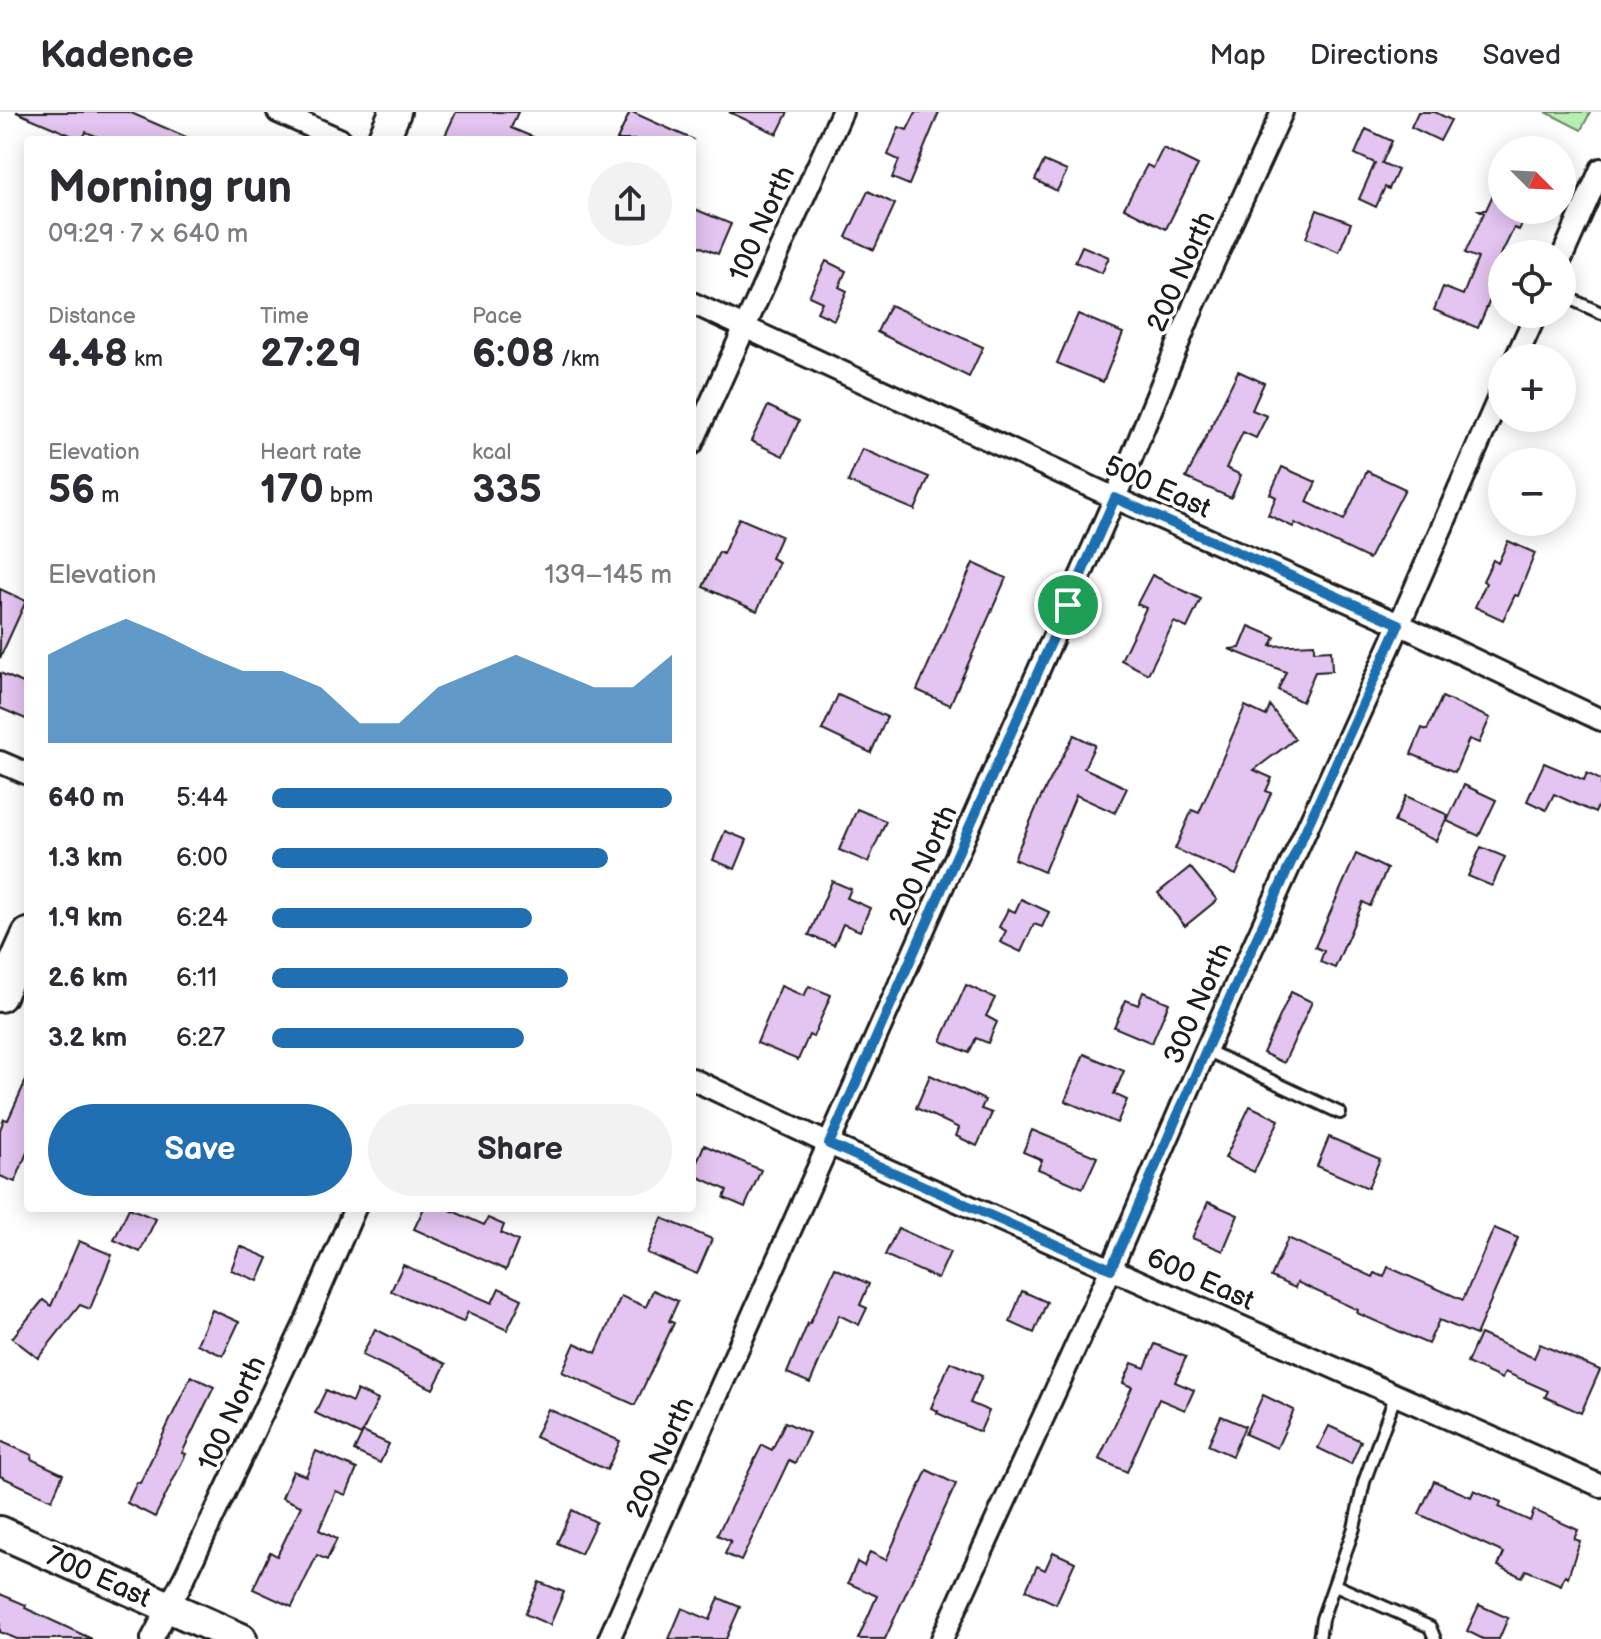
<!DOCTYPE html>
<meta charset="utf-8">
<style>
:root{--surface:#fff;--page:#f2f2f3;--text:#2b2b33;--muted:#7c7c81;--line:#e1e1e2;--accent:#1f6fb2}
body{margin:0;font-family:"Balsamiq Sans",sans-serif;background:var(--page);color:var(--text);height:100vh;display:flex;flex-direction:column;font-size:30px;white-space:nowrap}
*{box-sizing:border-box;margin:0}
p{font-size:26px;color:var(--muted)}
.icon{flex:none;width:44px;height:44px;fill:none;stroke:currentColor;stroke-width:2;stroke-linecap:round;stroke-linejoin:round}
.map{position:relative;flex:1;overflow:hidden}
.drawer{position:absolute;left:24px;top:24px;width:672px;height:1076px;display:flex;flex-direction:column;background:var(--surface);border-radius:8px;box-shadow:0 4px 20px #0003}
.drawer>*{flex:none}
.needle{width:52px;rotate:114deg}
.controls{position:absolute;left:1488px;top:24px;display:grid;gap:16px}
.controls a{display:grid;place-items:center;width:88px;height:88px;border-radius:50%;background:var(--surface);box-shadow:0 4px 20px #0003;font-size:40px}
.pin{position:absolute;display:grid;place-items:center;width:68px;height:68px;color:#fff;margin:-34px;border:4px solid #fff;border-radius:50%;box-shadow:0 2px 8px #0007}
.round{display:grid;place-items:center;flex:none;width:84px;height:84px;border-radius:42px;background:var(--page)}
.head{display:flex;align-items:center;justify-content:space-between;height:136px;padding:0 24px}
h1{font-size:44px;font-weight:700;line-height:60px}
.figures{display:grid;grid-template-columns:repeat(3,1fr);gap:12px;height:136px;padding:8px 24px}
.figures div{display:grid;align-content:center}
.figures b{font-size:40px;font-weight:700}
.figures small{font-size:22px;font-weight:400}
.figures p{font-size:22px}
.chart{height:224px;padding:16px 24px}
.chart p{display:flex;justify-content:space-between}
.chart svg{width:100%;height:144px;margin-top:8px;fill:var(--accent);opacity:.7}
.primary-button{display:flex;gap:16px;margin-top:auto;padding:16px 24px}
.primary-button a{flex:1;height:92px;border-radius:48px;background:var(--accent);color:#fff;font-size:32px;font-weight:700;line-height:92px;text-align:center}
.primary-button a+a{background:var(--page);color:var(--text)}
ul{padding:0 24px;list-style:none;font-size:26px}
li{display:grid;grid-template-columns:128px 96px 1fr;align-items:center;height:60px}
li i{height:20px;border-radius:10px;background:var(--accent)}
header{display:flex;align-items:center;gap:48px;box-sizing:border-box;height:112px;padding:0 40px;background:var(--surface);border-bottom:2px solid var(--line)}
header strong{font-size:38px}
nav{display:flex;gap:44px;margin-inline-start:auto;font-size:28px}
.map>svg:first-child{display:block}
</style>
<header>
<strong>Kadence</strong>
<nav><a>Map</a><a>Directions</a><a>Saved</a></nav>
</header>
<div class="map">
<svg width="1601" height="1527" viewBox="0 0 1601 1527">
<rect width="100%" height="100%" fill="#fff"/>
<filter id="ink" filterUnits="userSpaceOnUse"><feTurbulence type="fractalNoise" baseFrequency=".0125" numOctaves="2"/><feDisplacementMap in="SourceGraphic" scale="16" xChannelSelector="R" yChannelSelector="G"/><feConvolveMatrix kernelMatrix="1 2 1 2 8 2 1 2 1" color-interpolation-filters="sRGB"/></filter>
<g filter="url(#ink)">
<path fill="#b7efb1" stroke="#6a8666" stroke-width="2" d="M1546 0H1589L1590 1 1581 18Z"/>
<g fill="#e4c4f1" stroke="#1c1c1c" stroke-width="2">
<path d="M16 0H129L193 28H106L86 20 82 28Z"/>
<path d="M456 0H518L511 16 540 28H443Z"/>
<path d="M630 0H632L694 28H617Z"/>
<path d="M729 0H788L777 22Z"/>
<path d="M916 0H939L909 73 892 66 899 48 888 43 899 15 907 18Z"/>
<path d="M1418 0H1435L1451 8 1440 29 1411 15Z"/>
<path d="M1366 17 1392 29 1382 51 1398 58 1389 77 1385 75 1376 95 1359 87 1375 51 1355 42Z"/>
<path d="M1163 36 1198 53 1166 117 1124 96 1147 53 1153 56Z"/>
<path d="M1044 49 1067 59 1057 79 1035 68Z"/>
<path d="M1502 63V98H1529L1519 118 1514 116 1487 171 1496 174 1478 216 1434 198 1443 175 1463 183 1478 146 1465 141 1484 101 1479 98H1486Z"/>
<path d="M868 79 895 92 874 138 846 125Z"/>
<path d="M692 96 731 112 718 142 692 131Z"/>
<path d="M1317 98 1351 111 1339 140 1306 126Z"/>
<path d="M1082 134 1109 145 1102 161 1075 150Z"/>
<path d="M826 149 846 159 839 175 847 179 834 208 817 200 822 190 809 184Z"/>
<path d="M890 193 983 235 969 265 877 220Z"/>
<path d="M1078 202 1123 221 1103 270 1057 251Z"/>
<path d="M1238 259 1264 271 1252 298 1267 304 1256 326 1243 320 1226 356 1241 363 1231 386 1186 366Z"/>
<path d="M768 294 799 309 783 344 751 329Z"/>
<path d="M862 337 929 365 915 398 848 370Z"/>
<path d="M1282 355 1316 370 1307 390 1344 408 1367 359 1405 377 1369 447 1295 411 1293 415 1268 403 1276 385 1270 382Z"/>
<path d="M739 406 781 424 771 446 779 450 757 499 703 475 719 440 723 442Z"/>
<path d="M1508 429 1535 441 1518 484 1515 483 1503 508 1475 495 1486 471 1483 469 1493 448 1498 451Z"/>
<path d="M973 451 1006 466 950 593 917 578Z"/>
<path d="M1152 463 1201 487 1187 516 1174 510 1148 562 1121 548 1146 496 1137 492Z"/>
<path d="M0 477 26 489 0 546Z"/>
<path d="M1249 514 1275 525 1271 534 1314 532V539L1331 538 1332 559 1315 560 1302 590 1278 578 1286 560 1229 537 1240 536Z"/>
<path d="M0 561 28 573V608L0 596Z"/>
<path d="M838 583 887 605 871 641 822 618Z"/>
<path d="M1442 585 1490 606 1479 631 1469 627 1455 660 1411 642 1422 616 1427 618Z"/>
<path d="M1245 594 1266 604 1270 594 1295 627 1254 658 1272 666 1266 679 1271 681 1236 763 1175 737 1192 698 1199 701Z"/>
<path d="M1074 623 1095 633 1084 656 1127 676 1115 701 1076 683 1044 760 1014 747 1040 687Z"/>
<path d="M1544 651 1584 668 1587 661 1601 668V687L1595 701 1554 682 1546 698 1527 689Z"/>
<path d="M1464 673 1496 688 1479 724 1447 709Z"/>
<path d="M1406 684 1448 703 1436 729 1394 710Z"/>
<path d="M857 697 886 709 868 750 839 738Z"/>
<path d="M725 719 747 728 735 757 713 748Z"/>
<path d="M1481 735 1505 745 1492 774 1468 764Z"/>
<path d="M1356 742 1387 757 1370 794 1363 790 1335 856 1320 850 1324 839 1315 835Z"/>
<path d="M1190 755 1217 788 1185 814 1158 781Z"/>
<path d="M832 769 851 777 847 786 870 796 860 819 843 812 834 833 809 823Z"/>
<path d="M1021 787 1049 800 1042 815 1034 812 1021 840 1000 830 1006 819 999 815 1008 797 1015 800Z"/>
<path d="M966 873 995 886 986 904 997 910 988 931 976 926 969 941 941 929Z"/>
<path d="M781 874 804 884 809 874 831 883 813 925 809 923 798 948 757 931Z"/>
<path d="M1143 880 1169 891 1152 931 1114 915 1126 888 1138 893Z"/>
<path d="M1291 880 1312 890 1284 951 1263 941Z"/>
<path d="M1084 942 1124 959 1114 982 1127 988 1117 1011 1065 989Z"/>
<path d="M930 963 985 988 981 997 992 1001 977 1034 956 1024 959 1016 916 996Z"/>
<path d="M28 964V1038L15 1070 0 1064V1018L4 1007 8 1008Z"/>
<path d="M1250 994 1279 1008 1254 1060 1225 1046Z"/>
<path d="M1032 1018 1097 1045 1083 1076 1038 1057 1042 1048 1023 1040Z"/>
<path d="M1329 1025 1380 1047 1368 1076 1317 1054Z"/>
<path d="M704 1033 761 1058 745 1095 724 1086 727 1078 692 1062Z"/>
<path d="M1208 1090 1238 1103 1223 1139 1192 1126Z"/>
<path d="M129 1096 156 1107 140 1140 114 1128Z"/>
<path d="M424 1096H446L484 1113 488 1106 504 1113 501 1121 518 1129 506 1158 414 1117Z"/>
<path d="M662 1106 712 1127 697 1162 647 1141Z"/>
<path d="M898 1116 950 1140 938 1167 885 1143Z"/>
<path d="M1494 1116 1518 1126 1476 1223 1439 1208 1428 1232 1357 1201 1358 1198 1297 1170 1295 1176 1271 1165 1288 1126 1373 1165 1375 1161 1384 1165 1388 1155 1463 1188Z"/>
<path d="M79 1129 112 1143 90 1197 80 1193 38 1246 12 1226 43 1188 51 1194Z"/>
<path d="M240 1134 268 1146 258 1169 231 1158Z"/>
<path d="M403 1153 492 1191 499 1176 522 1187 507 1218 468 1200 463 1210 391 1179Z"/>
<path d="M835 1156 869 1172 860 1193 867 1196 859 1213 839 1203 810 1271 787 1261 808 1211H810Z"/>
<path d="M653 1178 678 1189 669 1209 674 1211 635 1293 562 1260 575 1231 596 1241 621 1184 646 1195Z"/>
<path d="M1022 1179 1047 1190 1034 1221 1010 1210Z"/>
<path d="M212 1198 239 1210 223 1244 197 1232Z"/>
<path d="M375 1217 446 1252 433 1277 362 1243Z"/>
<path d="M1480 1222 1534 1246 1540 1232 1600 1258 1581 1301 1545 1285 1548 1279 1505 1260 1502 1267 1467 1251Z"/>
<path d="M1155 1232 1186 1245 1175 1270 1194 1278 1185 1298 1159 1287 1127 1360 1099 1347 1132 1275 1123 1271 1132 1251 1145 1256Z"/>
<path d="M950 1250 982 1264 970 1291 989 1299 980 1320 937 1301 938 1299 931 1296Z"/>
<path d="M191 1264 214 1275 182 1341 186 1342 155 1405 127 1391 137 1370 140 1371Z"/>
<path d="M326 1278 352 1290 357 1278 378 1288 361 1323 315 1301Z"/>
<path d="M1263 1283 1294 1298 1277 1336 1245 1322Z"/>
<path d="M548 1297 620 1329 607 1358 535 1325Z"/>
<path d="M1221 1304 1245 1314 1232 1344 1208 1333Z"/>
<path d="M785 1310 809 1321 795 1351 789 1348 741 1449 725 1442 731 1429 717 1423 762 1333 772 1338Z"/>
<path d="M1329 1314 1361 1329 1351 1352 1318 1336Z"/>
<path d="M363 1320 389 1332 380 1351 354 1339Z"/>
<path d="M0 1329 32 1343 31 1347 63 1362 52 1388 0 1364Z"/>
<path d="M316 1339 357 1357 346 1383 336 1379 319 1418 337 1427 327 1448 317 1443 292 1495 253 1477 270 1440 277 1444 301 1394 282 1386 293 1359 306 1364Z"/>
<path d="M927 1358 956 1372 885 1527H858L877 1484 848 1471 857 1450 864 1454 870 1440 886 1448Z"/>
<path d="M1434 1369 1471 1385 1474 1378 1501 1390 1499 1395 1530 1409 1534 1398 1578 1418 1574 1427 1580 1429 1568 1465 1565 1463 1561 1473 1526 1458 1522 1465 1498 1454 1504 1441 1419 1402Z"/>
<path d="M572 1398 596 1410 581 1442 557 1431Z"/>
<path d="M1053 1440 1075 1450 1056 1492 1026 1478 1037 1454 1045 1458Z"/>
<path d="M539 1470 564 1480 550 1513 525 1502Z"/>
<path d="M0 1482 26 1493 25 1496 92 1527H17L0 1520Z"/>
<path d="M719 1486 740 1495 726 1527H669L682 1496 710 1508Z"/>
<path d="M1479 1493 1508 1506 1499 1527H1483L1467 1519Z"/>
</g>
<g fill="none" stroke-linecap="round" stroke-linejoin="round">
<defs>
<g id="lane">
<path d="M1562 183 1601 201"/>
<path d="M1206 938 1340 1001"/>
<path d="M1335 1473 1430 1515 1435 1527"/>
<path d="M1319 1527 1322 1507 1354 1416 1364 1370 1396 1282"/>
</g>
<g id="street">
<path d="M278 0 341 28"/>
<path d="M1562 145 1601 57"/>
<path d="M692 191 1115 386 1399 512 1601 608"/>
<path d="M1516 246 1536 202"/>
<path d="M692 332 842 0"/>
<path d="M0 650 28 662"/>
<path d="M692 967 829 1032 1601 1374"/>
<path d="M152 1527 185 1464 307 1207 355 1096"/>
<path d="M609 1527 1115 386 1194 193 1282 0"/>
<path d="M942 1527 1111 1157 1206 938 1389 536 1502 278"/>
</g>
<g id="secondary">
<path d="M383 28 395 0"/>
<path d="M0 884 28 822"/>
<path d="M0 1420 241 1527"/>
</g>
</defs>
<use href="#lane" stroke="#1c1c1c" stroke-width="16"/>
<use href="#street" stroke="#1c1c1c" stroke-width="26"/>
<use href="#secondary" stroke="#1c1c1c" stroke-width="36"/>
<use href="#lane" stroke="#fff" stroke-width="10"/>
<use href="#street" stroke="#fff" stroke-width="20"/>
<use href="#secondary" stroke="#fff" stroke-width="30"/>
</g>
</g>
<g fill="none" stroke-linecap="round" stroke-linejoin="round" filter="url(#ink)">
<defs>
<path id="route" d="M1115 386 1399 512 1206 938 1111 1157 829 1032Z"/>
</defs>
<use href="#route" stroke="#fff" stroke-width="16"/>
<use href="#route" stroke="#1f6fb2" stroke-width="10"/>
</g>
<g text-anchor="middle" stroke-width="7" stroke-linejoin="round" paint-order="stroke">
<g font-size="28" fill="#1c1c1c" stroke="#fff">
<text transform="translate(761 111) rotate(-66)" y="10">100 North</text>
<text transform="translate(1180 159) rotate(-66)" y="10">200 North</text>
<text transform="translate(1158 374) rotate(24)" y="10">500 East</text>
<text transform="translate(922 753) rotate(-66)" y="10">200 North</text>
<text transform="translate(1197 891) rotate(-66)" y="10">300 North</text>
<text transform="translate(1201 1166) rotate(24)" y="10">600 East</text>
<text transform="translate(231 1301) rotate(-65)" y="10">100 North</text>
<text transform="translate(659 1345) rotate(-66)" y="10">200 North</text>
<text transform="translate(99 1464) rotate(24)" y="10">700 East</text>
</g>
</g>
</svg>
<div class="controls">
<a><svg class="needle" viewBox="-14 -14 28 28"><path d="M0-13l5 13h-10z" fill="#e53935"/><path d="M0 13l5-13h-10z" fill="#7c7c81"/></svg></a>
<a><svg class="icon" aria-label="locate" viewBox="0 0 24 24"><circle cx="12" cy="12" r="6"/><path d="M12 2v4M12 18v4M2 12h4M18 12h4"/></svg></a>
<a>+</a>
<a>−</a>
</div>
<div class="pin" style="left:1068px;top:493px;background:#1e9e55"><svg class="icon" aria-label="arrive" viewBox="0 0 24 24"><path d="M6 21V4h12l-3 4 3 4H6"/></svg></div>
<section class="drawer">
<div class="head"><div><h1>Morning run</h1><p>09:29 · 7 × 640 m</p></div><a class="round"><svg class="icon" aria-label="share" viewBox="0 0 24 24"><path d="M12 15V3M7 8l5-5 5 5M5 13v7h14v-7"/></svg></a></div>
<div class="figures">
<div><p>Distance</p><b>4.48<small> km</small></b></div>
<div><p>Time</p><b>27:29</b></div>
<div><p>Pace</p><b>6:08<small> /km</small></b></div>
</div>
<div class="figures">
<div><p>Elevation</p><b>56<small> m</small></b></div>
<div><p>Heart rate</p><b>170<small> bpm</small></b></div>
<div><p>kcal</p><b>335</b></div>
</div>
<div class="chart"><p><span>Elevation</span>139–145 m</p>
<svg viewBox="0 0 160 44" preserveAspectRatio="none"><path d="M0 44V17L10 11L20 6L30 11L40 17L50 22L60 22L70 27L80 38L90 38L100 27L110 22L120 17L130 22L140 27L150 27L160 17V44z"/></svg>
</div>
<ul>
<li><b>640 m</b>5:44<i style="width:100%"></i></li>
<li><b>1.3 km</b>6:00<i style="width:84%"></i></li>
<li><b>1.9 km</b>6:24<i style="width:65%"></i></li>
<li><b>2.6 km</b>6:11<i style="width:74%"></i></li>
<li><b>3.2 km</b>6:27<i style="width:63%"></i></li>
</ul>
<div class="primary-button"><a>Save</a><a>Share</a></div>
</section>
</div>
